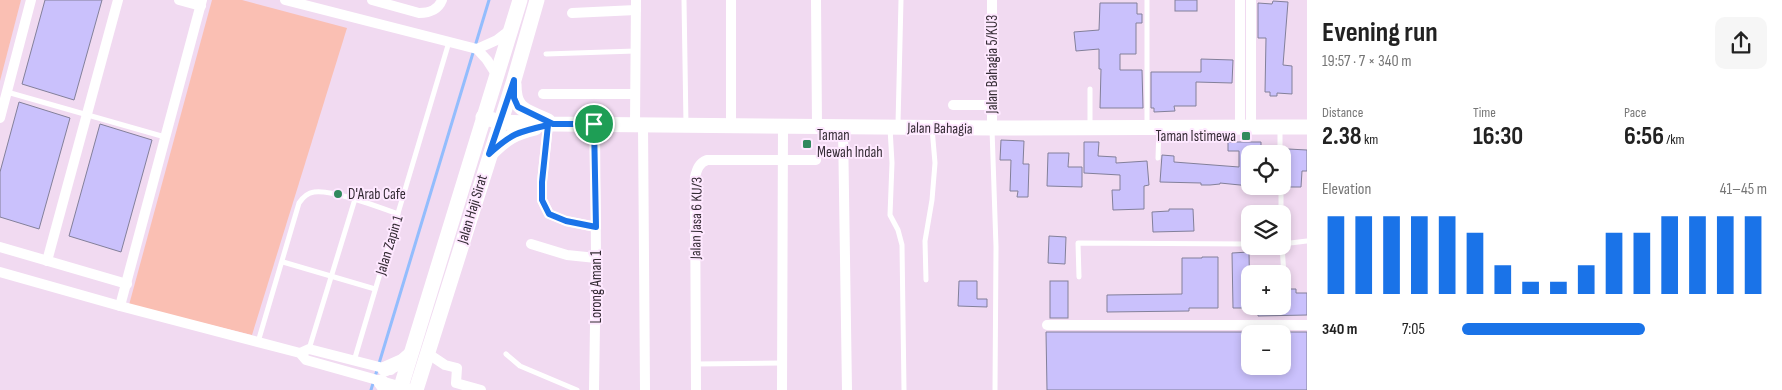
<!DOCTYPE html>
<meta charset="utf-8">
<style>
:root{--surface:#fff;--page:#f6f6f6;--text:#222;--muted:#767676;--accent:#1a73e8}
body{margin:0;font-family:"Sofia Sans Condensed",sans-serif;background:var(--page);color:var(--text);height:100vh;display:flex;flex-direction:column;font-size:19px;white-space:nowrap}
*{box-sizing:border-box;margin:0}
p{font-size:16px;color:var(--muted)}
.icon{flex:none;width:28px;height:28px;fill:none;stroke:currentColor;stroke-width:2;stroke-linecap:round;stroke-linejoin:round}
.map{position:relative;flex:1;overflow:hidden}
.panel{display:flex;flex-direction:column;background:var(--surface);width:475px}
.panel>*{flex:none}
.fabs{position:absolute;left:1241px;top:145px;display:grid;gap:10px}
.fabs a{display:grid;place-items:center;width:50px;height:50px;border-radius:10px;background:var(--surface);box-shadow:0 2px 8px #0003;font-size:25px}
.pin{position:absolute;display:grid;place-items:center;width:42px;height:42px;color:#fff;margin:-21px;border:2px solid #fff;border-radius:50%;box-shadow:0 1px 5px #0007}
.round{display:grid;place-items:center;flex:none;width:52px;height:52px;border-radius:10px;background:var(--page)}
.summary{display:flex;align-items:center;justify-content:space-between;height:85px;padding:0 15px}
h1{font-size:28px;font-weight:700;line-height:38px}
.figures{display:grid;grid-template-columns:repeat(3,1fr);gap:8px;height:85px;padding:5px 15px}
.figures div{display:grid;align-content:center}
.figures b{font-size:25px;font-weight:700}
.figures small{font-size:14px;font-weight:400}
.figures p{font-size:14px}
.chart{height:140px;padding:10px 15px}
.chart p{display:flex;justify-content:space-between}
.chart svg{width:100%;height:90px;margin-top:5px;stroke:var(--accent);stroke-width:6}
ul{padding:0 15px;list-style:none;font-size:16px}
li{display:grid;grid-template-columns:80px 60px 1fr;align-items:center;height:38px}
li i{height:12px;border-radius:6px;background:var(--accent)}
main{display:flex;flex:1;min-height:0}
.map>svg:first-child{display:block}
</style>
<main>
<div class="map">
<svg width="1307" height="390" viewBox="0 0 1307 390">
<rect width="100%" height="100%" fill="#f1daf1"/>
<g fill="#fabfb3">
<path d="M0 0H21L0 81Z"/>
<path d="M212 0H242L347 28 252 335 129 305Z"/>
</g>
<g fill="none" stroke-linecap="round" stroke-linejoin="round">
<path stroke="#93bdfd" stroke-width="3" d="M371 390 489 0"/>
</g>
<g fill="#cac1fc" stroke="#83809a">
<path d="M45 0H102L74 100 22 84Z"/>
<rect x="1175" y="0" width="22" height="11"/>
<path d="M1273 1 1288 2 1283 65 1292 66V94L1277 93V96H1270V92H1265L1266 38H1258V3L1272 4Z"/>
<path d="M1100 3H1137V14H1142V23H1136V54H1120V70H1142L1143 108H1100L1101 69H1099V49L1076 51 1074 32 1099 30Z"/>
<path d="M1201 59 1233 60 1232 83 1196 82V106H1174L1175 111 1154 112V108H1151V72H1201Z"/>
<path d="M19 102 70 118 39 229 0 217V172Z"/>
<path d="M100 124 152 140 121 252 69 236Z"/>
<path d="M1001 140 1024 141 1023 164H1029L1028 197H1017L1018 191H1010L1011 160H1000Z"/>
<path d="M1084 142H1099L1098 156 1116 157V163L1147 161 1149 185 1144 186V209L1113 210 1112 190H1120V175L1084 173Z"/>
<path d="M1228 142H1261V154H1250V186L1220 183V184L1210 185H1201V183L1160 182 1162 155 1174 156V162L1239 167V151H1228Z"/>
<path d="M1288 149 1307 150V171H1302L1301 187H1287Z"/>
<path d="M1048 153H1069L1068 167H1082V187L1047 186Z"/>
<path d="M1169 209H1193L1194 231 1153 232 1152 212 1169 211Z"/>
<path d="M1049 236 1066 237 1065 264 1048 263Z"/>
<path d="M1249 252 1250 308H1233L1232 253Z"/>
<path d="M1202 257H1218V308H1189V311L1107 312V295L1182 294V258H1202Z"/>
<path d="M959 281H977V299H987V307L958 306Z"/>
<rect x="1050" y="281" width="18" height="37"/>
<path d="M1282 289H1296V293H1307V315L1258 316V306H1282Z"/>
<path d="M1046 332H1250V366H1282V332H1307V390H1047Z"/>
</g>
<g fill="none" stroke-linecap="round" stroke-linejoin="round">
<g stroke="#fff" stroke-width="5">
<path d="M684 0 686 125"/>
<path d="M1147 0V125"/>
<path d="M546 54 635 51"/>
<path d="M7 92 165 137"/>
<path d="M898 124 901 0"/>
<path d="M1090 126V89"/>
<path d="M890 128 892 163 890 215 898 230 902 245 904 390"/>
<path d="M992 129 996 247 995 390"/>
<path d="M1280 130V154"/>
<path d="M1158 158 1159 128"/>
<path d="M1281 186V214"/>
<path d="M1282 244 1307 241"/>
<path d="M1282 246 1284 275"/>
<path d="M283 262 375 289"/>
<path d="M1079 277 1078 243 1250 244"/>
<path d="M926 280 925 241 932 200 935 163 932 128"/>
<path d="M258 342 299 203C303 197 307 193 314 192 332 189 379 207 398 214"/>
<path d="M309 349 355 199"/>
<path d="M506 354 520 366 577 390"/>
<path d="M354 361 449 42"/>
<path d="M696 364 782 363"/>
</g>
<g stroke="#fff" stroke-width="10">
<path d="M179 0 201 6"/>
<path d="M285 0 477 49 487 60 496 74"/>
<path d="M372 0 419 13C430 13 438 10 442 0"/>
<path d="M816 0 817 126"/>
<path d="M992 0V128"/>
<path d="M1240 0V128"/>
<path d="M572 13 636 10"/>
<path d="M477 49 497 40 510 30"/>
<path d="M543 94H635"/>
<path d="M953 105H992"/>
<path d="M0 118 31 0"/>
<path d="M635 124 636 0"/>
<path d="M548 125 542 182V200L549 214 566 221 596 227"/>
<path d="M643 125 645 390"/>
<path d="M731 126V0"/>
<path d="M843 127 847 390"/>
<path d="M1251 127V0"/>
<path d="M531 244 567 255 596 258"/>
<path d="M0 247 127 284"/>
<path d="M47 261 118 0"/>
<path d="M0 272 120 306 300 353 306 360 413 390"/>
<path d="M120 306 202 0"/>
<path d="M1047 325H1307"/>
<path d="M300 353 309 349 391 370"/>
<path d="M427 353 445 365 457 368 456 383 481 390"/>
<path d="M594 390 596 258 595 124"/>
<path d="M696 390 695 177C697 169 699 163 707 160H816"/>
<path d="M782 390 783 126"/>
</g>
<g stroke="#fff" stroke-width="15">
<path d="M514 84C514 112 526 110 548 121"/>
<path d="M483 117 500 122 553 124 992 128 1307 127"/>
<path d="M491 153C506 138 514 133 535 128"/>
<path d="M385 369 403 361 410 355"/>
<path d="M381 382 387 390"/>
<path d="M400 390 520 0"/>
<path d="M416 390 514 80 537 0"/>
</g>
</g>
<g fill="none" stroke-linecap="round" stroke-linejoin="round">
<defs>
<path id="route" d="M514 80V98L518 107 553 124H594L596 227 566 221 549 214 542 200V182L548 125C518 132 512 133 489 154Z"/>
</defs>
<use href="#route" stroke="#fff" stroke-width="10"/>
<use href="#route" stroke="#1a73e8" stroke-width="6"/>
</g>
<g fill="#31895e" stroke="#fee8ff" stroke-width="2">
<rect x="1241" y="131" width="10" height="10" rx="2.5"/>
<rect x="802" y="139" width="10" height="10" rx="2.5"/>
<circle cx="338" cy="194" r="5"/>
</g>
<g text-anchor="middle" stroke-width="4" stroke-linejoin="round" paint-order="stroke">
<g font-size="15" fill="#352c35" stroke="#fee8ff">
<text transform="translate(992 64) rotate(-90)" y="5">Jalan Bahagia 5/KU3</text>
<text transform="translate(940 128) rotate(1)" y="5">Jalan Bahagia</text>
<text transform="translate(472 209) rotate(-73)" y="5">Jalan Haji Sirat</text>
<text transform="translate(696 218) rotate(-89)" y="5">Jalan Jasa 6 KU/3</text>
<text transform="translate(389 245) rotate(-73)" y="5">Jalan Zapin 1</text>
<text transform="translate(596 287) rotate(-90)" y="5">Lorong Aman 1</text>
</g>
<g font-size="15" fill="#352c35" stroke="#fee8ff" text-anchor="start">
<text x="817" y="140">Taman<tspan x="817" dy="17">Mewah Indah</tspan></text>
<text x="1236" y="141" text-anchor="end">Taman Istimewa</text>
<text x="348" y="199">D'Arab Cafe</text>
</g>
</g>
</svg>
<div class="fabs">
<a><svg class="icon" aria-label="locate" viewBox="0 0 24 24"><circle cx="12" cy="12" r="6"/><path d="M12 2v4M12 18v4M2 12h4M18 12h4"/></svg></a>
<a><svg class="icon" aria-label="layers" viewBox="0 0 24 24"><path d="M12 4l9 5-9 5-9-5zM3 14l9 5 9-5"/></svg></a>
<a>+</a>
<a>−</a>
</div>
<div class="pin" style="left:594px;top:124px;background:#1e9e55"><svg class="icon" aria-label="arrive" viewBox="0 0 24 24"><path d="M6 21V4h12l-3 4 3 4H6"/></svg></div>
</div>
<section class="panel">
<div class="summary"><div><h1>Evening run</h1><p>19:57 · 7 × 340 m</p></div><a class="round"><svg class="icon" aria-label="share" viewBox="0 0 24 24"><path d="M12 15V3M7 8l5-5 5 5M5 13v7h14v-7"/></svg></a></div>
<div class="figures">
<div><p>Distance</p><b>2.38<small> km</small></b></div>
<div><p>Time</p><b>16:30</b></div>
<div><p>Pace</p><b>6:56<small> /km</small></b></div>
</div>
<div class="chart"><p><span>Elevation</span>41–45 m</p>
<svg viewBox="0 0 160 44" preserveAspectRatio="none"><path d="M5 44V6M15 44V6M25 44V6M35 44V6M45 44V6M55 44V14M65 44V30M75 44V38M85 44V38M95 44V30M105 44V14M115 44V14M125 44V6M135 44V6M145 44V6M155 44V6"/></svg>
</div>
<ul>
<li><b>340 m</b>7:05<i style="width:60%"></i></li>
</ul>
</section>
</main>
